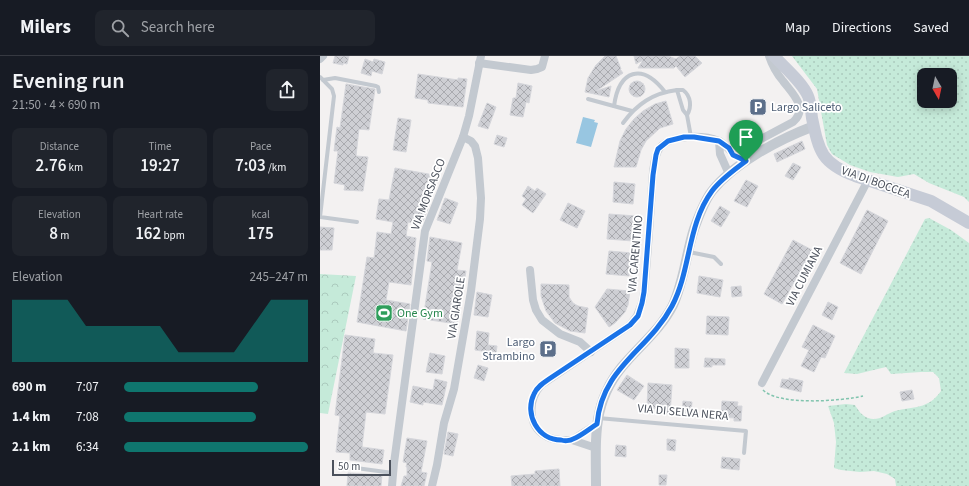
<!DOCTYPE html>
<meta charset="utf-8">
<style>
:root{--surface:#171b24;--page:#20242c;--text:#f1f3f6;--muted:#9ea1a6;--line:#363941;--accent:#0f766e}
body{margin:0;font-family:"Source Sans 3",sans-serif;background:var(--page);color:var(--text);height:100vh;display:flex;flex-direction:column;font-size:15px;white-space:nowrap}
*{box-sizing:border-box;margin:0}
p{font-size:13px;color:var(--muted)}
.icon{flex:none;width:22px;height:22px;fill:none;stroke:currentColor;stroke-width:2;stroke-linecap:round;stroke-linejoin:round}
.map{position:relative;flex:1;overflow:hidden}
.panel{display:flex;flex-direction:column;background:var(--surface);width:320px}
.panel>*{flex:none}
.needle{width:26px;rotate:171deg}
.fabs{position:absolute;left:597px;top:12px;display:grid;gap:8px}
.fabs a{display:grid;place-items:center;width:40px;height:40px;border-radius:8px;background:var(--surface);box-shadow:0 2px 10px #0003;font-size:20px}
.scale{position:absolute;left:12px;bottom:10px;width:59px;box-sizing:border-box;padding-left:4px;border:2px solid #4b515c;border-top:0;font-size:11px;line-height:14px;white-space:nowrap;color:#4b515c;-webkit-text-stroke:3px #fff;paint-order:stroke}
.pin{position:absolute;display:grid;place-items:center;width:34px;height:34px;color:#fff;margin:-41px -17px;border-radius:50% 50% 50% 0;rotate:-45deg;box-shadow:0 0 4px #0007}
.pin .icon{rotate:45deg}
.round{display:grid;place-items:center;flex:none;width:42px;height:42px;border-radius:8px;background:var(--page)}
.summary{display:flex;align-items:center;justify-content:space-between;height:68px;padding:0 12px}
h1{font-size:22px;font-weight:600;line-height:30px}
.metrics{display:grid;grid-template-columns:repeat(3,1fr);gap:6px;height:68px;padding:4px 12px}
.metrics div{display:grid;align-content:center;border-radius:8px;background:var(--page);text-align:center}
.metrics b{font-size:17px;font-weight:600}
.metrics small{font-size:11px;font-weight:400}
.metrics p{font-size:11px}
.chart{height:112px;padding:8px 12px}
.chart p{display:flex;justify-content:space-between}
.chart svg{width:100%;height:72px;margin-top:4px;fill:var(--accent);opacity:.7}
ul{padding:0 12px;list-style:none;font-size:13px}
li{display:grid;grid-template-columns:64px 48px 1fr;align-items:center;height:30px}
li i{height:10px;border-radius:5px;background:var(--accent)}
header{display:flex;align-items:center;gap:24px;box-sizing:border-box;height:56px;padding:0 20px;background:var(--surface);border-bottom:1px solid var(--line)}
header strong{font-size:19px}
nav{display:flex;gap:22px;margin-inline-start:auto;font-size:14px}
.search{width:280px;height:36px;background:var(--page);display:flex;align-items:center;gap:10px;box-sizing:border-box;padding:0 14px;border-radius:8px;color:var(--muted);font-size:15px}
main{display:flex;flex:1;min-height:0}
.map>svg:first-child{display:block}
</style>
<header>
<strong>Milers</strong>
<div class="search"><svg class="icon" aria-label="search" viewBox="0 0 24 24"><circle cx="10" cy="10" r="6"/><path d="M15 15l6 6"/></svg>Search here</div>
<nav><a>Map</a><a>Directions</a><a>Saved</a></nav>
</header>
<main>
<section class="panel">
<div class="summary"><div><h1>Evening run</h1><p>21:50 · 4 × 690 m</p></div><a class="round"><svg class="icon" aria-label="share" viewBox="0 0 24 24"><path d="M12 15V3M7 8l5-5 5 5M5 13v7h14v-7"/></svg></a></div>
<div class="metrics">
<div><p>Distance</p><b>2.76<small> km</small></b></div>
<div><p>Time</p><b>19:27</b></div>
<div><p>Pace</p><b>7:03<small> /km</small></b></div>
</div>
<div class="metrics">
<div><p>Elevation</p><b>8<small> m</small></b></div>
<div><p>Heart rate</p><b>162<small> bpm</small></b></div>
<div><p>kcal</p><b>175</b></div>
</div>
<div class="chart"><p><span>Elevation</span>245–247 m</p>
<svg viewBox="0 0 160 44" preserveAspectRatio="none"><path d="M0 44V6L10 6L20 6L30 6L40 22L50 22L60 22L70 22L80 22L90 38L100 38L110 38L120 38L130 22L140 6L150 6L160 6V44z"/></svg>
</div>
<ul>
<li><b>690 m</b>7:07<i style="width:73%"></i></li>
<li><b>1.4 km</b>7:08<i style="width:72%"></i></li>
<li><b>2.1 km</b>6:34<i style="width:100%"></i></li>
</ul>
</section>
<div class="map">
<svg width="649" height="430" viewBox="0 0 649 430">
<defs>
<pattern id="grass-dots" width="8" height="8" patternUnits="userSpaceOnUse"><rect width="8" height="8" fill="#c5ead9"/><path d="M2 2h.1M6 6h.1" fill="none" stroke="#abcabd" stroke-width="1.8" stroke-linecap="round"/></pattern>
<pattern id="forest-crowns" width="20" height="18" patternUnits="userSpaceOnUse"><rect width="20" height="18" fill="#c5ead9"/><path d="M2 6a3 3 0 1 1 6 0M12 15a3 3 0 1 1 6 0" fill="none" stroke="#abcabd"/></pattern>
<pattern id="building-cross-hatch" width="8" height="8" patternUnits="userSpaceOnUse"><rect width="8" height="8" fill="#cecfd4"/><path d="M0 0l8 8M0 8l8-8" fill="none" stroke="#a9aaaf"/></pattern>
</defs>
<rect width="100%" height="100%" fill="#f3f1f1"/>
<g fill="url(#grass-dots)" fill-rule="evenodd">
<path d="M472 0H649V146L644 141 609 127 594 118 578 121 550 116 530 109 512 98 507 89 497 33ZM604 19H630V45H604Z"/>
<path d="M609 162 631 174 649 187V430H576L575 423 567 418 554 415 540 416 521 414 514 412 516 386 514 367 508 350 526 348 535 349C538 354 542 360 548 362 558 366 566 358 575 355 593 350 608 354 621 335L619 322 613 316H601L571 318 566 311 537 318 524 317 605 163Z"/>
</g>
<path fill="url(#forest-crowns)" d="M0 218 36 220 8 358 0 357Z"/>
<path fill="#98c6e1" d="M263 61 275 64 274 66 278 67 271 91 256 87Z"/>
<g fill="url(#building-cross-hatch)" stroke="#d5d6db">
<path d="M15 0H29L27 8 23 7V9L13 7Z"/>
<path d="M285 0H296L301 13H300L303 17 276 35 291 30 289 41 265 36 268 22 276 9Z"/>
<path d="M314 0H348L356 3 360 0H375L382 7 365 21 356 10 354 12H318L323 4 316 8Z"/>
<path d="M45 3 53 6 54 3 65 6 62 18 52 15 51 20 41 17Z"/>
<path d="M98 18 138 24V22L147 23 143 51 108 47V44L95 42Z"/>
<circle cx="317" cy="33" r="8"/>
<path d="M198 27 212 30 209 47 206 46 203 61 190 59 193 42H196Z"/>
<path d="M26 28 55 33 49 74 39 73 36 100 48 101 43 135 24 134 25 129 14 127 18 95H14L17 71 20 72Z"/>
<path d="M346 45 353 68 340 72 326 85 321 94 316 111H294L300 85 306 73 314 63 323 55 335 48Z"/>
<path d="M167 47 176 51 168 73 158 70Z"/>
<path d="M78 62 91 64 86 96 73 94Z"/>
<path d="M177 79 187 82 184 91 174 88Z"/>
<path d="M482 85 485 93 457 106 454 98Z"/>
<path d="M473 107 481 111 473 124 465 120Z"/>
<path d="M75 112 114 119 112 129 109 128 105 149 109 150 102 168 88 166 86 180 96 182 91 229 69 226 66 244 90 248 86 275 37 266 47 201 54 202 57 176 71 178 73 166 56 163 59 143 69 144Z"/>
<path d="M426 124 438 130 427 151 414 145Z"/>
<path d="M294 126 315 128 313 148 293 146Z"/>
<path d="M208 130 215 135 217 132 226 138 213 157 202 149 206 143 202 140Z"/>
<path d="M125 142 138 147 130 168 117 164Z"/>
<path d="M248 147 265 155 257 172 240 164Z"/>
<path d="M400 150 410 156 401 171 391 165Z"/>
<path d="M547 154 568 165 541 218 520 207Z"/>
<path d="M289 158 316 160 313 185 287 183Z"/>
<path d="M0 171 14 172 12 194H0Z"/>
<path d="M110 181 142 187 137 214 146 215 137 268 103 263 112 206 107 205Z"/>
<path d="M473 184 492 194 462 248 444 238Z"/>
<path d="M289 195 312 197 309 220 286 218Z"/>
<path d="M379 220 403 224 400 241 377 237Z"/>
<path d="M221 228 249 229V241L253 247 258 250 268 252 265 277 250 275 235 267 226 255 221 240Z"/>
<path d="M421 230 422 240 412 241 411 231Z"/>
<path d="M287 233 310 235 308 249 305 256 295 267 289 271 275 251Z"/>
<path d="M157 236 172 239 168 261 154 259Z"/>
<path d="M508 246 518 251 512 264 502 259Z"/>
<path d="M387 260 409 261 408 279 386 278Z"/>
<path d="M493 269 515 280 505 302 501 301 494 316 481 310 489 294 482 291Z"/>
<path d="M157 275 169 277 168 289 177 290 176 297 155 294Z"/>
<path d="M25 279 55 283 53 297 73 299 65 358 46 356 42 391 64 394 62 408 30 404V397L16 396 20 360 15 359Z"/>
<path d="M355 292 369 293V312H355Z"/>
<path d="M110 297 125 300 122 318 106 316Z"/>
<path d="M385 302 405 303V309H392V311H384Z"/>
<path d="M158 309 168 312 164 325 154 322Z"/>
<path d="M307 319 324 330 314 344 297 334Z"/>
<path d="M469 322 483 325 481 336 460 331 462 323 469 324Z"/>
<path d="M115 323 127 326 122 349 103 346V349L90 346 93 330 113 334Z"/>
<path d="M328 327 352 329 350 358H337V353L327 352Z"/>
<path d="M592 334 594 343 582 345 580 336Z"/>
<path d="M363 345 372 346 371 357H362Z"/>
<path d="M402 345 418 346 417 350H422L421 365H414V362L401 361Z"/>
<path d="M128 376 138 378 133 400 124 398Z"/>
<path d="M87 382 107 385 101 416 107 417 104 430H81L84 420H87V411H86L87 407 83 406Z"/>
<path d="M347 383 356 384 355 395 347 394Z"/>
<path d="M296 389 306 390V401L295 400Z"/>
<path d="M402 401 420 403 419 414 401 412Z"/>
<path d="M239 413 240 430H192L191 420 215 418V415Z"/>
<path d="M28 417 62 419 61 430H27Z"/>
<path d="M339 419H347L346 429H339Z"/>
</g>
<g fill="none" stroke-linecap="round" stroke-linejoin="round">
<path stroke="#81c4ae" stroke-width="1.5" stroke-dasharray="3 2" stroke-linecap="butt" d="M443 334C459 350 522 345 543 340"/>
<g stroke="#c3c9d0" stroke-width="4">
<path d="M0 21 12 33 14 40 0 161 37 166"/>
<path d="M3 24 15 22 56 30 58 31 59 36"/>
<path d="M357 34H363C371 40 372 51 367 59"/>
<path d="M268 43 312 55"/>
<path d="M294 50C299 14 322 6 345 36"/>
<path d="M303 67C317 48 333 37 357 34L363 54 367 59 371 81"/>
<path d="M369 196 394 201 401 208"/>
<path d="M278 362 426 375 424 397"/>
<path d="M36 412 73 417"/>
</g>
<g stroke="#c3c9d0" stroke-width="8">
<path d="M0 3 3 0"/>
<path d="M159 7 211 14 217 13 222 11 225 0"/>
<path d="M399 85 400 98 409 118"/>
<path d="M410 94 428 90 473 66C489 52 472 37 463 25 457 18 452 9 449 0"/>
<path d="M210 214 213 244 216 254 222 264 240 278 260 286 271 296"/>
<path d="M442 327 548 124"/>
<path d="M252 384C245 384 237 385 230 382 207 373 207 345 221 329L310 269 317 260 322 247 324 236C327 206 329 177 331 147 332 134 332 103 339 93 349 78 384 79 399 85 405 88 408 93 413 97 416 101 422 103 426 105"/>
<path d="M276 392 252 384 277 368"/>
<path d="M72 430 74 407 105 175 143 81 149 60 161 0"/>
<path d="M112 430 117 409 124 367 134 333 151 235 160 163 161 142 158 102 155 90 151 85 143 81"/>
</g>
<path stroke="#c3c9d0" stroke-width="10" d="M276 430C276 381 271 344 307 305 323 287 342 271 353 249 364 225 366 198 374 173 379 160 384 145 392 135 415 106 460 83 494 70"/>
<path stroke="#c6cbd6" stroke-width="12" d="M454 0C465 12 482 26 488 40 491 47 491 55 492 62 499 95 501 107 535 120L611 145 649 167"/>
</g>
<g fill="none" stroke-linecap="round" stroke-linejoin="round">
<defs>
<path id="route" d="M364 81H374L399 85 409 92 413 99 426 105C414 114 401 123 392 135 367 169 371 214 352 250 328 295 282 311 277 368 269 373 261 380 253 383 250 385 244 385 241 384 218 384 204 358 214 338 217 331 223 327 229 323L310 269 318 260 322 247 324 236 333 119 336 99 338 93 348 85Z"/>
</defs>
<use href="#route" stroke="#fff" stroke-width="8"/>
<use href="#route" stroke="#1a73e8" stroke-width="5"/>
</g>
<defs>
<symbol id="parking-square" viewBox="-11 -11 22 22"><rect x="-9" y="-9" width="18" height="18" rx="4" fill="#5c6f8a" stroke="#fff"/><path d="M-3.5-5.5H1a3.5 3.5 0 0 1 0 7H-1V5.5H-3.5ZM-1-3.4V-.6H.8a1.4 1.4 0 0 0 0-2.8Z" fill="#fff"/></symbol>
<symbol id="stadium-square" viewBox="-11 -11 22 22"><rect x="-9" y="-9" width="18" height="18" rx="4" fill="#2e9e5b" stroke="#fff"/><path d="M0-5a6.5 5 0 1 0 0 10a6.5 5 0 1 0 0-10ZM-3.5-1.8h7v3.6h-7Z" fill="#fff"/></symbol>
</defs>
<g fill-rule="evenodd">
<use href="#parking-square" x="428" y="41" width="20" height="20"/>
<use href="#stadium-square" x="54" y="247" width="20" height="20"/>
<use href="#parking-square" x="218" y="283" width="20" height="20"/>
</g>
<g text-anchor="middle" stroke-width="3.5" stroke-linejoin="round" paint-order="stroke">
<g font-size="12" fill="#4e5e75" stroke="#fff" text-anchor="start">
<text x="451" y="55">Largo Saliceto</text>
<text x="215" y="290" text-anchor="end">Largo<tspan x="215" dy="14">Strambino</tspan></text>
</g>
<g font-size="12" fill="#4b515c" stroke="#fff">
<text transform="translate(556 126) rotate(20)" y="4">VIA DI BOCCEA</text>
<text transform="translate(108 138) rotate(-69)" y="4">VIA MORSASCO</text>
<text transform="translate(315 198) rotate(-85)" y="4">VIA CARENTINO</text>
<text transform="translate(484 220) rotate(-63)" y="4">VIA CUMIANA</text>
<text transform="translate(136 252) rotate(-81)" y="4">VIA GIAROLE</text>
<text transform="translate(363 356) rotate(5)" y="4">VIA DI SELVA NERA</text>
</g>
<g font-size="12" fill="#27864d" stroke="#fff" text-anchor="start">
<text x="77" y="261">One Gym</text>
</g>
</g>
</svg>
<div class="fabs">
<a><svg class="needle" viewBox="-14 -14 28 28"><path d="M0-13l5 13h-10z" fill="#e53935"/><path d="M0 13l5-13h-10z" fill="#9ea1a6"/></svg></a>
</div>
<div class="scale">50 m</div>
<div class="pin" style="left:426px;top:105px;background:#1e9e55"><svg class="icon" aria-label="arrive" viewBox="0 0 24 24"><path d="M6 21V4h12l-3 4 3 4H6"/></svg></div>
</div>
</main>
